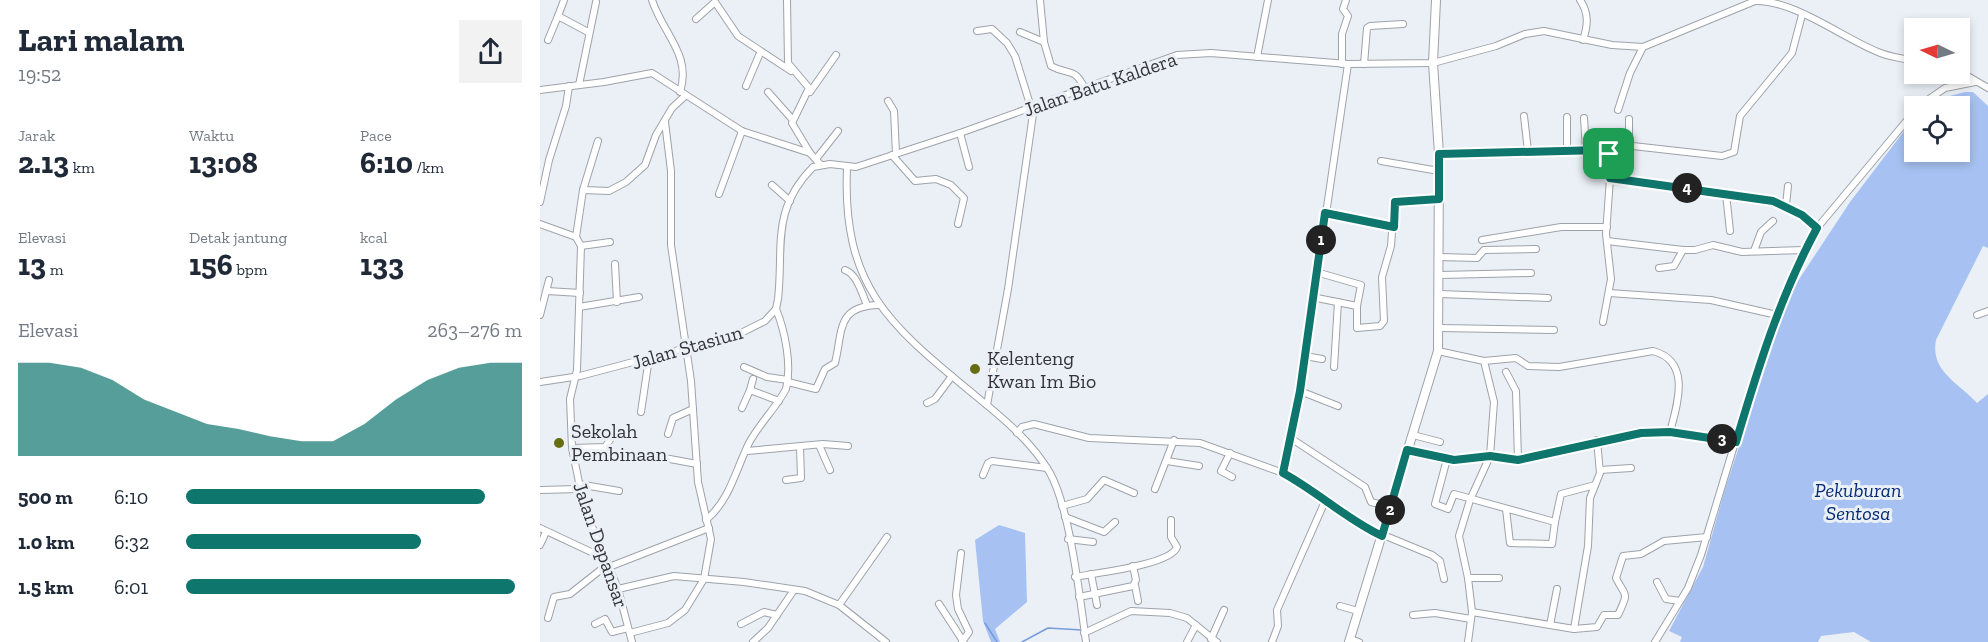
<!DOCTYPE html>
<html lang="id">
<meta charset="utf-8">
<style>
:root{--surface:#fff;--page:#f2f2f3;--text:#1f2937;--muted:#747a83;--accent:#0f766e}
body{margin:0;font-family:"Zilla Slab",serif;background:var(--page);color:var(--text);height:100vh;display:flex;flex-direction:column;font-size:22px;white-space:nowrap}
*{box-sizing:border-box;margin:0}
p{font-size:20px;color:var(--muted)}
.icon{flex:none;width:33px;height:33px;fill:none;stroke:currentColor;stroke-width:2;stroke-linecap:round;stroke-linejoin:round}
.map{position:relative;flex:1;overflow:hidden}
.side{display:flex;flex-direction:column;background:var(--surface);width:540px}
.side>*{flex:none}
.needle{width:39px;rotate:275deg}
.tools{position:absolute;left:1364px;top:18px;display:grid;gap:12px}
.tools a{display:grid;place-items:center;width:66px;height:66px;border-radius:0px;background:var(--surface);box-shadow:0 3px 9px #0003;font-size:30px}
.pin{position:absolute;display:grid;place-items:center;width:51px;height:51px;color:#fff;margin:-26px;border-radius:12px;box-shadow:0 3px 9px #0006}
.km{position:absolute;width:30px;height:30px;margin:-15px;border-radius:50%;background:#222;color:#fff;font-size:16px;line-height:30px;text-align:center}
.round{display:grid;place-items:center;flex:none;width:63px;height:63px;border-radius:0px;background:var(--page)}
.headline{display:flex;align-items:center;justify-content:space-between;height:102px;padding:0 18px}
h1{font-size:33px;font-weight:700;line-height:45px}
.figures{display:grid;grid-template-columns:repeat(3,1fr);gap:9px;height:102px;padding:6px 18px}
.figures div{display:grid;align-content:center}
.figures b{font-size:30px;font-weight:700}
.figures small{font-size:16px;font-weight:400}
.figures p{font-size:16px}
.chart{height:168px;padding:12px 18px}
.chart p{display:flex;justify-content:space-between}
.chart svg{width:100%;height:108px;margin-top:6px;fill:var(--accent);opacity:.7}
ul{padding:0 18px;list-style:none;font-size:20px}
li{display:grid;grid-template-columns:96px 72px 1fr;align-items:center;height:45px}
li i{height:15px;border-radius:8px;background:var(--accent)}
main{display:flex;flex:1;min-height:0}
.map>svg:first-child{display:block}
</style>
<main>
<section class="side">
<div class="headline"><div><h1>Lari malam</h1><p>19:52</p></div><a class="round"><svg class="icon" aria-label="share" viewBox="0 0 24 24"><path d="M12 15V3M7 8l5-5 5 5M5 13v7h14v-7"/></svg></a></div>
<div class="figures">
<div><p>Jarak</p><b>2.13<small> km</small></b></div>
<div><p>Waktu</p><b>13:08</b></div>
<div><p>Pace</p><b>6:10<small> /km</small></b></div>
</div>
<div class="figures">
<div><p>Elevasi</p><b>13<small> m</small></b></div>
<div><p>Detak jantung</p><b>156<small> bpm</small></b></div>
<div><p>kcal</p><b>133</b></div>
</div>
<div class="chart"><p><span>Elevasi</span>263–276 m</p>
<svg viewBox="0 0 160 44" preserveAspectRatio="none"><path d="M0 44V6L10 6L20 8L30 13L40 21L50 26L60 31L70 33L80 36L90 38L100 38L110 31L120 21L130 13L140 8L150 6L160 6V44z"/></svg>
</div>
<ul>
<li><b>500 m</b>6:10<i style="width:89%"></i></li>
<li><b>1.0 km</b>6:32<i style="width:70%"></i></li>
<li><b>1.5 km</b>6:01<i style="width:98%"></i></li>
</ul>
</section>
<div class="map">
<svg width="1448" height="642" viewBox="0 0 1448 642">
<rect width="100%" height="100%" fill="#ebf0f7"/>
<g fill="#a7c2f2">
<path d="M1425 92H1433L1448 106V248L1443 246 1396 340C1390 371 1418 382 1437 403L1448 394V642H1331L1314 632 1281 636 1278 642H1140L1142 637 1129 631 1163 567 1185 489 1250 293 1310 202 1374 118V152H1419V106H1386L1402 98Z"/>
<path d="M459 525 485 533 487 602 455 629 460 642H451L443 621 435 540Z"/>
</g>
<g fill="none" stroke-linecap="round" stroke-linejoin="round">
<g stroke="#779bdb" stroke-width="1.5">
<path d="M445 623 457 642"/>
<path d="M482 642 508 628 542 630"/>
</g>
<defs>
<g id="minor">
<path d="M112 0C123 34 152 55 140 92"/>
<path d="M247 0 248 63 269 88 252 123 270 153"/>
<path d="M500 0 504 42 511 66C529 76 534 66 545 89"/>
<path d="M1040 0C1049 13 1048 25 1043 40"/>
<path d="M18 16 24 0"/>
<path d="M156 19 175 2 198 36 251 71"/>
<path d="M437 31 452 29 467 43 475 56 493 114 468 289 447 405"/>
<path d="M480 32 504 42"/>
<path d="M8 40 18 16 48 32"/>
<path d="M717 57 728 0"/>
<path d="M802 64V34L808 16 803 9 806 0"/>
<path d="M824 64 827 28 830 26 863 24"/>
<path d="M1419 71 1448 88"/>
<path d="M39 85 56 2"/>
<path d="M206 86 220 53"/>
<path d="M0 90 64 82 112 73 202 131 270 153 280 164"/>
<path d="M228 92 252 119"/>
<path d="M270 92 296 55"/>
<path d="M348 101 354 111 356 154"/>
<path d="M1379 106 1405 88 1435 82"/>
<path d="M1078 110 1090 73 1103 47"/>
<path d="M984 116 988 151"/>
<path d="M1027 117V150"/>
<path d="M1044 118 1046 150"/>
<path d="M420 133 429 167"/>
<path d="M899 154 1062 150 1069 154 1070 178 1233 201 1262 215 1277 228"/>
<path d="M1069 154 1075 144 1182 156 1194 152 1200 116 1252 53 1262 15"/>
<path d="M352 155 375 181 396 179 411 185 424 198 418 224"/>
<path d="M276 159 298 131"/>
<path d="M841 161 899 171"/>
<path d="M1089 162V119"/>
<path d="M307 168C302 289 351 326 437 397 463 418 493 443 510 473 530 509 540 598 546 642"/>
<path d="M232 185 250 201"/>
<path d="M43 190 58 141"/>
<path d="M179 194 202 131"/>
<path d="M1186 194 1190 231"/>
<path d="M0 202 9 160 26 106 29 86"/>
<path d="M1246 205 1248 186"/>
<path d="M785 213 854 227"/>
<path d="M0 224 36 237 41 246 37 370 30 399 32 448 44 507 78 589 92 642"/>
<path d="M36 237 43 190 69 191 86 182 105 165 116 135 132 108 145 96"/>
<path d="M942 240 1021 227H1067"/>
<path d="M1067 241 1143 250H1155L1173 245 1202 252 1265 250"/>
<path d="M41 246 70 242"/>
<path d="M1214 251 1221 232 1233 221"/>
<path d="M899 257 937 258 944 250 996 249"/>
<path d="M75 264 77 302"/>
<path d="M1119 268 1134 266 1143 250"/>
<path d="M305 270C317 274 322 294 327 305"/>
<path d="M776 272 821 285 817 306"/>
<path d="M900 275 991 273"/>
<path d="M7 291 40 293"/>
<path d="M1069 293 1171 300 1237 315"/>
<path d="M900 294 1008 298"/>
<path d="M772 297 817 306V328L840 326 844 321 842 277 851 246 854 204 857 201 899 199"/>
<path d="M39 307 99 297"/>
<path d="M0 315 9 280"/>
<path d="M1437 315 1448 311"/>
<path d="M1063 322 1071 279 1066 234 1070 178"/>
<path d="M900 328 1014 330"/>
<path d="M898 351 944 361 954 402 950 456 930 500 919 536 928 578 932 612 928 642"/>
<path d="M765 356 782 359"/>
<path d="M944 361 976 358 988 366 1019 367 1113 351C1151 361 1138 402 1130 432"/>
<path d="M204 367 227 377 248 380"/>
<path d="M794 367 798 302"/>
<path d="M966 372 976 391 978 460"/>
<path d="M0 382 40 376 199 334 225 321 236 309 238 299C244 247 230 211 273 167L290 164 316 167 420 133 637 55 671 53 808 64 893 63 956 46 985 34 1004 31 1072 45 1103 47 1215 1C1254 0 1301 37 1338 52 1349 57 1362 58 1374 61"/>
<path d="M248 382 276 389 285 369 295 363C303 331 296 306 339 305"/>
<path d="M210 390 213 379"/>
<path d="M760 391 798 406"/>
<path d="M387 403 395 399 412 376"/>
<path d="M202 408 210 390 239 401"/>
<path d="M101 412 109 358"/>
<path d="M477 433 482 427 494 424 549 438 660 443 743 473 786 499 819 525 892 555 900 561 904 579"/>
<path d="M128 434 133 418 153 409"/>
<path d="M873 435 900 442"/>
<path d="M752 439 825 487 831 502 851 507"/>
<path d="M279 445 290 470"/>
<path d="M32 448 65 447 72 437"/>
<path d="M867 450 914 460 950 456 978 460 1101 433 1130 432 1196 442"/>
<path d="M207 451 283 444 308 446"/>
<path d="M690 453 681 471 692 477"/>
<path d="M119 457 157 464"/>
<path d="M907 459 895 504 908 509 914 494 1015 522 1012 544 970 543 966 509"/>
<path d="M627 461 659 466"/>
<path d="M1060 470 1091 468"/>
<path d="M743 473 760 391 808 64"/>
<path d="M443 475 448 463 452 461 507 468"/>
<path d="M246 480 261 478 260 447"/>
<path d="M38 484 79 491"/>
<path d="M615 489 634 440"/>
<path d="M1 490 39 489"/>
<path d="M522 506 547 499 564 480 594 493"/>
<path d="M525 517 564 532 575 522"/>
<path d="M166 520C190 500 196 469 209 443 219 424 236 408 246 389 252 365 245 331 236 309"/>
<path d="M1015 522 1021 494 1055 485"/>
<path d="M0 528 66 559"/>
<path d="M528 539 553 542"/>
<path d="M0 545 6 532"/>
<path d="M421 553 416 595 418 609 429 632 422 642"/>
<path d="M69 567 169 528"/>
<path d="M551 574 557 605"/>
<path d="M535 577C555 573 631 565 637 547L631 537V520"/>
<path d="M928 578H959"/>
<path d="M1117 582 1126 599 1140 601"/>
<path d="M595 585 598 601"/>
<path d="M78 589 134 576 204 582 265 591 299 605 346 642"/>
<path d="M539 597 593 586 596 580 593 566"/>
<path d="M399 604 423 641"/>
<path d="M299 605 347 537"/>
<path d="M800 606 818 611"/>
<path d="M932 612 1034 629 1057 627 1064 615H1078C1090 590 1085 597 1076 578L1083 556 1101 554 1124 541 1167 537"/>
<path d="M873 615 895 613 931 619"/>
<path d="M8 618 14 597 30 594 68 564"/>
<path d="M55 624 65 619 72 632 88 628"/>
<path d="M201 624 224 612 237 615"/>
<path d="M1010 625 1017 589"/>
<path d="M1034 629 1048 546 1050 498 1060 473 1057 440"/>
<path d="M90 633 128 623 145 610 164 579 171 539 158 482 151 381 131 245V171L125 122"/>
<path d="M544 633 591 611 630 613 647 618 677 642"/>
<path d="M671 639 684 610"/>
<path d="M810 639 819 642"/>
<path d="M213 642 228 628 254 590"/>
<path d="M647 642 656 625"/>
<path d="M732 642 738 626 737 610 786 499"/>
<path d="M1115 642 1148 588 1161 555 1219 363 1259 260 1277 228 1374 112"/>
</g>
<path id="major" d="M809 642 898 351 899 154 893 63 896 0"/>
</defs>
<use href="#minor" stroke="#9ea2a9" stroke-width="8"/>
<use href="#major" stroke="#9ea2a9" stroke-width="10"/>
<use href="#minor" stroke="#fff" stroke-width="6"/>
<use href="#major" stroke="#fff" stroke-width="8"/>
</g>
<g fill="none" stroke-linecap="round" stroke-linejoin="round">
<defs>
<path id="route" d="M1062 150 1069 154 1070 178 1233 201 1262 215 1277 228C1240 296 1218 368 1196 442L1130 432 1101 433 978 460 950 456 914 460 867 450 842 536C806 519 778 492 743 473L760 391 785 213 854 227 855 202 899 199V154Z"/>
</defs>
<use href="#route" stroke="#fff" stroke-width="12"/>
<use href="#route" stroke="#0f766e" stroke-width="8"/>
</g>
<g fill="#666d12" stroke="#ebf0f7" stroke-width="2">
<circle cx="435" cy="369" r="6"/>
<circle cx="19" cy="443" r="6"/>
</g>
<g text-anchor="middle" stroke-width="6" stroke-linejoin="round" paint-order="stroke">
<g font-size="20" fill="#333437" stroke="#ebf0f7">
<text transform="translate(560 84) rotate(-19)" y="7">Jalan Batu Kaldera</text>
<text transform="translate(147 347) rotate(-16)" y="7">Jalan Stasiun</text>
<text transform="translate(61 545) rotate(71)" y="7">Jalan Depansar</text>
</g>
<g font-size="20" fill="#333437" stroke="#ebf0f7" text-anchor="start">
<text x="447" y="365">Kelenteng<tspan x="447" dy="23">Kwan Im Bio</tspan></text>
<text x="31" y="438">Sekolah<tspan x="31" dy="23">Pembinaan</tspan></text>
</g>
<g font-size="20" font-style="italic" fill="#032a74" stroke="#ebf0f7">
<text x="1318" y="497">Pekuburan<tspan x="1318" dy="23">Sentosa</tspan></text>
</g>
</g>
</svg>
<div class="tools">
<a><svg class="needle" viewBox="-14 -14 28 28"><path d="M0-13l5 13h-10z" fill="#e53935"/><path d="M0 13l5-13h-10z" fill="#747a83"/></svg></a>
<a><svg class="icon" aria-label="locate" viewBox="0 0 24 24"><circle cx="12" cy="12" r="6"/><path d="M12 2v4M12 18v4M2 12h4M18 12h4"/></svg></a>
</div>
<div class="pin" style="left:1069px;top:154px;background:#1e9e55"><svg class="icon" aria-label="arrive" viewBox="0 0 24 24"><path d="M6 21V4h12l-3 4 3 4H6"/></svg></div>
<b class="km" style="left:781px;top:240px">1</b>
<b class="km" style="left:850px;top:510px">2</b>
<b class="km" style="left:1182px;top:439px">3</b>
<b class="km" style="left:1147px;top:188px">4</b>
</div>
</main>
